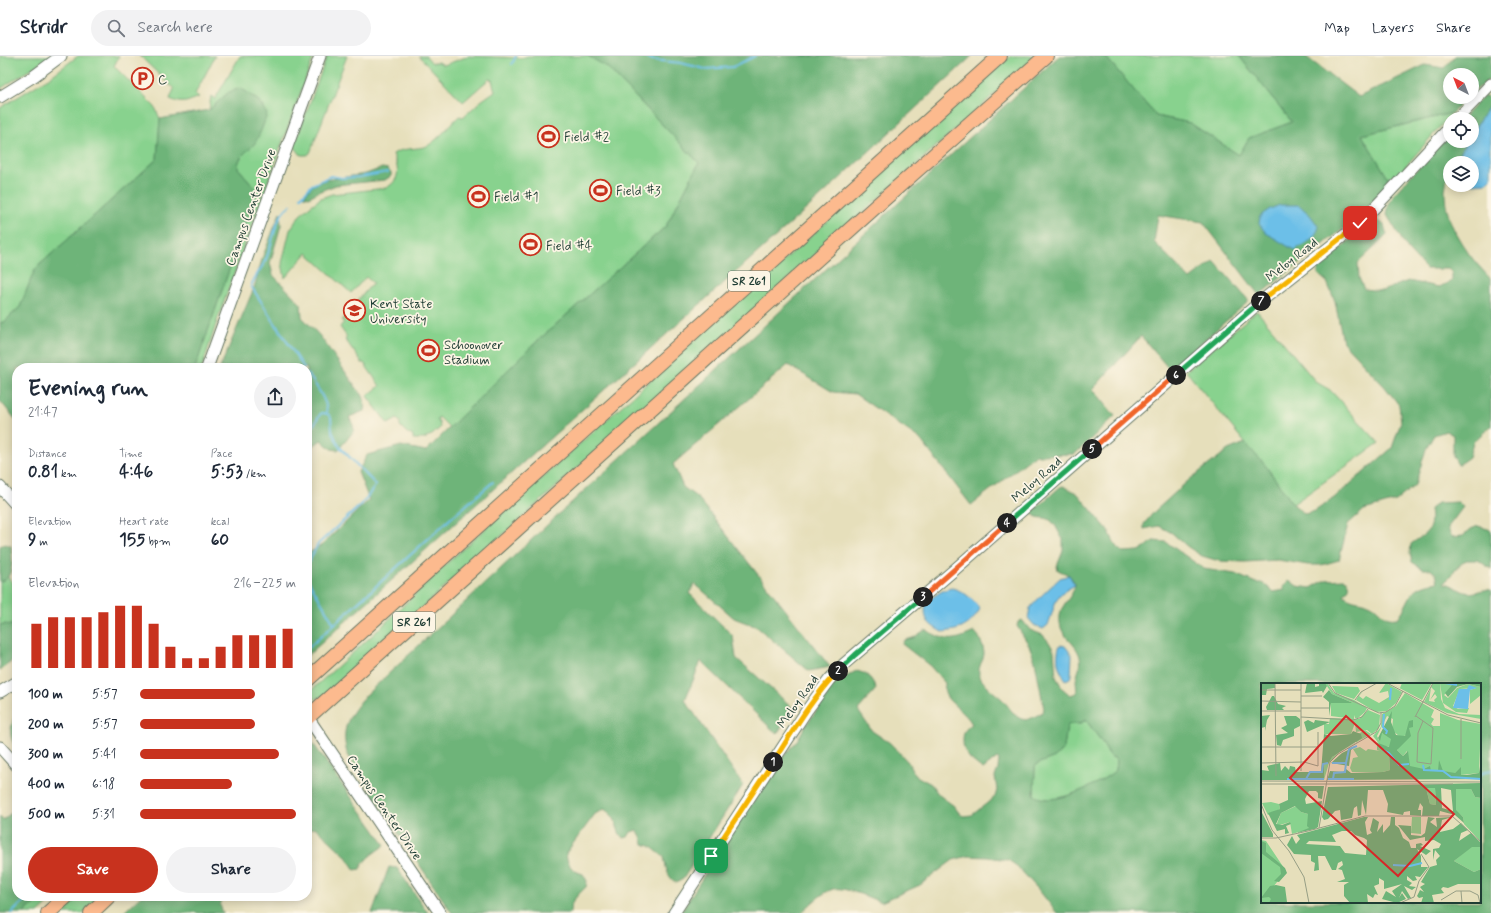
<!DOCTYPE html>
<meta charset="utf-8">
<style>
:root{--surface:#fff;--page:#f2f2f3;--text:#1f2937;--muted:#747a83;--line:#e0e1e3;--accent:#c8321e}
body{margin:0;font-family:Mynerve,sans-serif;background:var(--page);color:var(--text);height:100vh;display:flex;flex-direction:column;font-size:15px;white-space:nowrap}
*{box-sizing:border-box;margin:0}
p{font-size:13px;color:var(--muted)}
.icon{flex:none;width:22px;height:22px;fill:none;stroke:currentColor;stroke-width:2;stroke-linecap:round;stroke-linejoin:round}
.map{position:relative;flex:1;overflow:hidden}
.drawer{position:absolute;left:12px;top:307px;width:300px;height:538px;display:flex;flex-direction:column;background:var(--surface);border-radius:16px;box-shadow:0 2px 10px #0003}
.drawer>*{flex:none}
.needle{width:26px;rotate:318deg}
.controls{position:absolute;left:1443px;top:12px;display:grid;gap:8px}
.controls a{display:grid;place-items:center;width:36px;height:36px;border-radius:50%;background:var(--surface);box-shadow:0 2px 10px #0003;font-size:20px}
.pin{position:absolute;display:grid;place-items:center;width:34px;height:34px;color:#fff;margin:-17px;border-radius:8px;box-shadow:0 2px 6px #0006}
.km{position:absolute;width:20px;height:20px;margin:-10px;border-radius:50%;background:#222;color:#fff;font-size:11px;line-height:20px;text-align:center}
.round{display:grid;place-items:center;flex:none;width:42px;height:42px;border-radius:21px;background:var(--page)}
.head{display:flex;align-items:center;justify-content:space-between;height:68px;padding:0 16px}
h1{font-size:22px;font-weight:700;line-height:30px}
.figures{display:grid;grid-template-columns:repeat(3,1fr);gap:6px;height:68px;padding:4px 16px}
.figures div{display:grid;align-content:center}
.figures b{font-size:17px;font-weight:700}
.figures small{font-size:11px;font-weight:400}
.figures p{font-size:11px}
.chart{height:112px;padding:8px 16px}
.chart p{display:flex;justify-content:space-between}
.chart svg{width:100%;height:72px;margin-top:4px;stroke:var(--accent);stroke-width:6}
.button{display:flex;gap:8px;margin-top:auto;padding:8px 16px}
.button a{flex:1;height:46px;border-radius:24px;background:var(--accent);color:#fff;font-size:16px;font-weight:700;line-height:46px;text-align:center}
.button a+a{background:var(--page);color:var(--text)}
ul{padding:0 16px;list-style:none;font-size:13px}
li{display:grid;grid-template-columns:64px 48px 1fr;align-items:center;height:30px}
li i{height:10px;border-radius:5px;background:var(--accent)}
header{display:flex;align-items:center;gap:24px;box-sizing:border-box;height:56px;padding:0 20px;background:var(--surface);border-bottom:1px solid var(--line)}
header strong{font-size:19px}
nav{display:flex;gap:22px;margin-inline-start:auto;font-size:14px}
.search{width:280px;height:36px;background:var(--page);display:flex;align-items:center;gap:10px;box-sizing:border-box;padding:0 14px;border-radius:22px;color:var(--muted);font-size:15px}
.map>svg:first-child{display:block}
</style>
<header>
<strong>Stridr</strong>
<div class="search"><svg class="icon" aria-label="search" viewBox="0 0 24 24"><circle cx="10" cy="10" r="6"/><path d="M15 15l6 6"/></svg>Search here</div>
<nav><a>Map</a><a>Layers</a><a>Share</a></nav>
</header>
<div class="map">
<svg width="1491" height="857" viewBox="0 0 1491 857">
<rect width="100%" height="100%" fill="#fcf5e5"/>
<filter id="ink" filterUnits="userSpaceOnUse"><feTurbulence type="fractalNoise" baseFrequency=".025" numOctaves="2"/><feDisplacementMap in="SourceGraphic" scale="8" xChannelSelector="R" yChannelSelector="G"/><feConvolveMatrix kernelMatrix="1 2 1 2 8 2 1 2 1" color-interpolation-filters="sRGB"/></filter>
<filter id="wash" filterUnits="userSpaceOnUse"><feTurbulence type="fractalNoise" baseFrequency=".012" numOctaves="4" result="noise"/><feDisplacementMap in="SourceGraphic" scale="16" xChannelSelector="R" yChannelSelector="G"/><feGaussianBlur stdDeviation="0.9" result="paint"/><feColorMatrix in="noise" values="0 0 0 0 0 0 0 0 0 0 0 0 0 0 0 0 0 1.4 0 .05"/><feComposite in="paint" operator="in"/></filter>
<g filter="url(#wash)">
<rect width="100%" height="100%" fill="#e6dfbb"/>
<g fill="#88d28e" stroke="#548861">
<path d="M0 0H51L0 33Z"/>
<path d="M78 0H119L114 10 155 51 160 63 157 103 35 213 20 251 4 266 0 267V52L50 21Z"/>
<path d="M140 0H215L195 38 199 41C187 46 183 49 170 43L174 33Z"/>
<path d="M240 0H314L218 262 202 312H195L257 134 238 112C237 102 247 95 253 89L229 36 209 54 211 40 215 43Z"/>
<path d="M327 0H347L310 97 307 99H301L294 90Z"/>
<path d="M419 0H426L432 7 438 6 444 9 469 0 521 2 528 0H588L600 6 608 12 699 107 666 170 533 289 450 372 439 361 437 364 440 368 439 369 441 371 432 379 426 381V383H413V380L407 377 399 369 401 367 397 363 388 368 367 340 380 330 364 307H362L345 283 347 281 340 271 344 266 342 265 349 254 373 227 366 221 351 237 307 197 285 222 282 207 290 174 299 160 309 151 321 142 332 138 386 132C401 124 399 113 393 98 403 91 416 94 427 90 436 86 452 67 459 60L463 61 481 45 495 35 492 24 489 23 463 46Z"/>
<path d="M1011 0H1037L323 640 310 645H307V638L377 575 445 509Z"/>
<path d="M1105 0H1239L1292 66 1249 82 1239 99 1190 67 1156 60Z"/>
<path d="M1452 57 1391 127 1362 79Z"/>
<path d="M1257 255 1316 326 1330 334 1379 387 1293 448 1265 409 1245 387 1186 315Z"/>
<path d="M2 514 17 532V572L0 576V515Z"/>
<path d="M1086 664 1104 689 1108 697 1117 705 1116 714C1101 727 1052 753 1034 739L1035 711 1037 708 1055 701 1064 692 1067 670 1070 668H1079Z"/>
<path d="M43 840H57L38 857H24Z"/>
<path d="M76 840H102L83 857H57Z"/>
</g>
<g fill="#6eb479" stroke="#467856" fill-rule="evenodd">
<path d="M588 0H972L822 139 307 600V498L322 489 369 444 358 416 367 399 401 390 426 395 533 289 666 170 699 107 608 12Z"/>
<path d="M1059 0H1105L1156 60 1190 67 1239 99 1249 82 1292 66 1239 0H1305L1359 41 1425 9 1444 12 1455 0H1491V22L1472 37V19H1450V41H1468L1452 57 1362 79 1391 127 1358 161 1259 239 1203 166 1158 159 1154 186 1190 223 1214 205 1249 245 1170 314 1141 280 1093 333 1115 360 1075 398 1035 399 971 449 920 383 855 338 833 336 788 309 673 408 683 431 699 443 830 611 809 615 757 571 734 562 694 527 690 538 733 580 736 602 793 652 777 678 701 605 685 644 743 729 683 823 676 827C667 820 666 812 664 801L650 790 643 788 641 780 637 774 631 776 628 781 623 782C614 772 620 763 604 753L595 758 566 797C567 809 572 815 583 818L587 825 586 831C579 838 569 846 570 857H452L379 749 347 697C340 670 350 659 366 639L560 457Z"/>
<path d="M241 32 259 45 267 58C264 68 260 78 255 87 249 95 237 100 238 112L257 134 195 312H17V365L0 345V267L4 266 20 251 35 213 157 103 160 63 209 54 229 36Z"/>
<path d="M1484 39 1491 43V47L1472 76V63H1462Z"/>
<path d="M1450 77V85H1466L1455 107H1450C1450 116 1446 124 1445 134 1444 169 1468 200 1491 223V370L1473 386 1469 401 1458 409 1453 400V379L1446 375 1434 379 1426 393 1415 429 1396 445 1364 454 1348 468 1339 504 1321 509H1308L1278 504 1245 506 1219 505 1202 500 1188 491 1172 477 1159 470 1144 473V468L1154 456 1189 424 1228 394 1245 387 1265 409 1293 448 1305 458 1315 455 1334 442 1392 392 1401 366 1399 349 1385 331 1343 286 1335 245 1327 226 1318 218V208L1334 198 1375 162 1384 169 1387 179 1358 207 1359 222 1364 233 1382 235 1408 225 1439 231 1452 225V216L1448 213H1426L1408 194 1387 159 1389 148 1395 137Z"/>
<path d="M382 112 388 113 391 116V120L385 124 336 129 320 135 309 141 304 140 312 130 325 124 366 118Z"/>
<path d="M280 157 281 169 270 207 273 219 301 248 302 261 320 280 358 334C365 340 365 345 364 355L349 361 353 369 354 375 338 394 331 393 321 384 307 395V312H220L254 232 263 200Z"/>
<path d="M1063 430 1077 437 1108 474 1117 492 1123 496 1139 495 1145 492 1153 485 1166 486 1204 513 1235 518 1256 527H1263L1273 536 1285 534 1283 531 1289 524 1297 530 1311 532 1325 524 1344 523 1347 524C1352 532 1348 532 1344 539 1352 546 1362 544 1371 549 1382 554 1382 565 1398 562 1413 542 1407 530 1438 526L1436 518 1430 513H1423L1412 506 1410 497 1411 488C1428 476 1433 475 1430 453L1438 447 1458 446 1463 451 1448 471 1449 475 1452 481 1463 480 1471 473 1478 470 1491 474V513L1478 504H1466L1455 513 1452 519 1444 527C1452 528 1458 534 1465 536 1474 539 1482 532 1491 534V857H1057L1038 833 1017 810 1008 804 988 801 968 800 953 804 920 829 881 846C870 842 844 830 833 833 821 837 810 849 801 857H680L741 762 774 717 783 701 796 686 806 669 826 642 828 632 856 615C867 617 872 622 876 633L858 654 859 656 872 675 890 687 908 706 912 714 918 721 931 728 939 739 954 750 959 757 963 760 972 759 995 741 997 734 995 721 998 713 999 703 997 702 983 713C972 705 963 699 963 685 963 676 965 673 972 668 966 656 947 646 945 637 944 634 945 631 945 627L930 610 902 588 904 584 913 582 925 574C948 585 950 587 974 576 979 579 980 583 982 589 983 591 984 595 984 598 983 605 976 614 980 621 984 629 995 637 1002 643 1011 652 1017 669 1032 662 1037 659 1042 658 1044 653L1035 605 1029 589 1017 570 1018 566 1022 564 1030 574 1043 579 1049 586 1054 595 1056 621 1063 633 1070 639 1077 637C1077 633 1076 629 1076 625 1077 616 1082 610 1080 601 1075 583 1058 582 1060 560 1061 547 1075 540 1075 527L1069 519 1058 514 1057 510 1063 495V483C1058 477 1057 469 1050 464 1044 460 1038 464 1033 458V455L1060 431ZM1262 628H1480V846H1262ZM1086 664 1104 689 1111 701 1115 702 1117 705 1116 714C1101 727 1052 753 1034 739L1035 711 1037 708 1055 701 1064 692 1067 670 1070 668H1079Z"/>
<path d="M5 488 11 490C12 502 15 522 0 526V490Z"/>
<path d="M17 554V597L11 606 0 614V569L5 568 12 569 16 562Z"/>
<path d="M17 654V692C6 679 12 669 17 654Z"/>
<path d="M312 686 385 789C375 796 365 802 360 813L355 814 345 799 316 772 307 773V691Z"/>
<path d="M17 752V840H42L24 857H0V761L3 764Z"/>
<path d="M389 811 397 812 428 857H372Z"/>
<path d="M141 840H223L220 849 223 857H198L196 856 191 857H123Z"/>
</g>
<g fill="#6cbfe8" stroke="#467e8e">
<path d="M1491 47V123L1486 127 1472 128V107H1456L1466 85H1472V76Z"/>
<path d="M1280 149H1299L1310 159 1319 171C1315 183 1305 188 1294 194L1266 177 1259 168 1260 160 1270 153Z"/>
<path d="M1069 519 1075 529 1063 536 1056 545 1048 569 1043 573 1034 569 1028 562 1030 552 1040 541 1060 522Z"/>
<path d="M952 532C964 535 973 543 980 553 970 571 961 574 942 576 928 568 923 564 926 547 934 540 941 534 952 532Z"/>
<path d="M1060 589 1065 590 1072 599 1071 619 1070 622 1066 624C1058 614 1055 601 1060 589Z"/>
</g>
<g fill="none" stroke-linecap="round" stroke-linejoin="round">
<g stroke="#6cbfe8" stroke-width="2">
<path d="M644 0 653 4 681 7 705 13 733 11 755 0"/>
<path d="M512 8 516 0"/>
<path d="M301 141 312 129 331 120 342 122 360 121 388 116"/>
<path d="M291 149C275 158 273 187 266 203 262 212 255 220 251 230L304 312"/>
<path d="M307 317C313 325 330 348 326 357"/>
<path d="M307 380 321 357 328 358 331 362 332 375 339 390 376 429 361 449 318 488 307 509"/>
<path d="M307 522 334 568"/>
<path d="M307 593 451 462 493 426"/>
<path d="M1480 718 1491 714"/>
<path d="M12 857 29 840"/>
</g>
</g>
</g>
<g filter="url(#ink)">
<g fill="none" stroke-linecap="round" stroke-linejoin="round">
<defs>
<g id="minor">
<path d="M0 41 34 20 61 0"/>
<path d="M1457 63 1491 28"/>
<path d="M207 312 320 0"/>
<path d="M0 431 17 450"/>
<path d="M0 636 17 626"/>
<path d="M307 660 440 857"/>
<path d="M0 691 17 710"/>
<path d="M674 857 807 654 829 624 844 608 953 515 1260 246 1360 167 1396 129 1450 71"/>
</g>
<g id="major">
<path d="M307 624 1000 0"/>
<path d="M307 662 874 152 1046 0"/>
<path d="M48 857 67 840"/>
<path d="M91 857 109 840"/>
</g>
</defs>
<use href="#minor" stroke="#657663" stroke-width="13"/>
<use href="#major" stroke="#657663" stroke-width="16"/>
<use href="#minor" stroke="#fff" stroke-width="11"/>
<use href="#major" stroke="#fcba8e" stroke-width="14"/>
</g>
</g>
<g fill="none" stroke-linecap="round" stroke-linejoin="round" filter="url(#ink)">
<defs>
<path id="split-1" d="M711 800 773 706"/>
<path id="split-2" d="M773 706C793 675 812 642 838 615"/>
<path id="split-3" d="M838 615 855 599 923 541"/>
<path id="split-4" d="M923 541 1007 467"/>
<path id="split-5" d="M1007 467 1092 393"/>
<path id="split-6" d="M1092 393 1176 319"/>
<path id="split-7" d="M1176 319 1261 245"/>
<path id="split-8" d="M1261 245 1360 167"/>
</defs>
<use href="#split-1" stroke="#fff" stroke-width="8"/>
<use href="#split-2" stroke="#fff" stroke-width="8"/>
<use href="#split-3" stroke="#fff" stroke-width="8"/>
<use href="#split-4" stroke="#fff" stroke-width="8"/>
<use href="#split-5" stroke="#fff" stroke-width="8"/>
<use href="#split-6" stroke="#fff" stroke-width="8"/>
<use href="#split-7" stroke="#fff" stroke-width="8"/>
<use href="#split-8" stroke="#fff" stroke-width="8"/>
<use href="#split-1" stroke="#f5b400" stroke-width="5"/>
<use href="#split-2" stroke="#f5b400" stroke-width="5"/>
<use href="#split-3" stroke="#22a559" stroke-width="5"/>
<use href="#split-4" stroke="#f0652b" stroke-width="5"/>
<use href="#split-5" stroke="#22a559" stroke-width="5"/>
<use href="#split-6" stroke="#f0652b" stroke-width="5"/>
<use href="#split-7" stroke="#22a559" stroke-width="5"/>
<use href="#split-8" stroke="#f5b400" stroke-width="5"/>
</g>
<defs>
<symbol id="parking-ring" viewBox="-11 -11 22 22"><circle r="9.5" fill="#fcf5e5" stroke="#c8321e" stroke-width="1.5"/><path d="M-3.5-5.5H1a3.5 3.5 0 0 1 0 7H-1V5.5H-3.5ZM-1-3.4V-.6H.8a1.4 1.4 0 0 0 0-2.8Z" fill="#c8321e"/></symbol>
<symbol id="stadium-ring" viewBox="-11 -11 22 22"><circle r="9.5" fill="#fcf5e5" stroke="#c8321e" stroke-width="1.5"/><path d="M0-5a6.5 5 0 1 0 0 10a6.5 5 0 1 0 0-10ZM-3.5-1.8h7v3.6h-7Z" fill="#c8321e"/></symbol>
<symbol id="university-ring" viewBox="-11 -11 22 22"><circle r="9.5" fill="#fcf5e5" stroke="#c8321e" stroke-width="1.5"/><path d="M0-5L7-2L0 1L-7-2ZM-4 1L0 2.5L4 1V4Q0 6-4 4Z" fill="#c8321e"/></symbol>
</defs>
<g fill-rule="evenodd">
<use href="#parking-ring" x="130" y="10" width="25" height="25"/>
<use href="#stadium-ring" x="536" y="68" width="25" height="25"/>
<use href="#stadium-ring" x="588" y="122" width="25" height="25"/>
<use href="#stadium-ring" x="466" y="128" width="25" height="25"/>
<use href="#stadium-ring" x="518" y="176" width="25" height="25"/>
<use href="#university-ring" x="342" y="242" width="25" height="25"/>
<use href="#stadium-ring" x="416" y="282" width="25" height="25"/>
</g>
<g text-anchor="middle" stroke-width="3.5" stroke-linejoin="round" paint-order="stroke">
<g fill="#fcf5e5" stroke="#617469" stroke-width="1">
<rect x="728" y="215" width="42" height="20" rx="3"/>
<rect x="393" y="556" width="42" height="20" rx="3"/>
</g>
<g font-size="12" font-weight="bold" fill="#1f3d34">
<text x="749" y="229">SR 261</text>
<text x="414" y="570">SR 261</text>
</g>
<g font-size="13" fill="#1f3d34" stroke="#fcf5e5" text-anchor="start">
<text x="158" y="28">C</text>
<text x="564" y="85">Field #2</text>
<text x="616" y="139">Field #3</text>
<text x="494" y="145">Field #1</text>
<text x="546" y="194">Field #4</text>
<text x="370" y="252">Kent State<tspan x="370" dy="15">University</tspan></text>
<text x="444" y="293">Schoonover<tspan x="444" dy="15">Stadium</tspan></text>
</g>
<g font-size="13" fill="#1f3d34" stroke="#fcf5e5">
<text transform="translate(250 151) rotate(-70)" y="5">Campus Center Drive</text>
<text transform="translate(1291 203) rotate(-38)" y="5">Meloy Road</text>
<text transform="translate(1036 423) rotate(-41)" y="5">Meloy Road</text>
<text transform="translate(797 645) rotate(-55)" y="5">Meloy Road</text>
<text transform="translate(385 751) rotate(56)" y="5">Campus Center Drive</text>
</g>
</g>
<g transform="translate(1261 627)">
<rect width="220" height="220" fill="#e6dfbb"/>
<path d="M64 0H66L73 10 93 17 106 25 104 29 97 35H94L93 32V36L70 33V20H92L71 11ZM125 0 141 9 135 20 126 28 115 29 95 17 98 12 103 7 98 13 102 16 105 13 118 20 128 14 127 8 118 10ZM129 0 139 5 141 0H171L161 17ZM172 0H179L180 16 184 25 198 31 220 32V36L186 30 163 19 170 5 168 18 174 19 173 17 176 14 174 11 169 17 174 8 170 4ZM179 0H196L183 12 187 15 196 5 207 1 220 4V12L209 21V7L215 5 199 6 192 23 197 26 208 25 206 30 195 29 182 20ZM71 3 97 4 99 8 93 16 75 10ZM144 10 173 27 170 34 173 36 170 41 172 43H179V30L197 37 220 41 218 90 200 92V85L191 93 149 85 146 68 142 73 136 67 146 51 129 64 119 62 112 53 120 44 121 31 135 23ZM126 33 132 36 131 47 138 53 120 50 118 57 116 53ZM107 27 119 32 118 45 111 51 106 47 95 49 94 40 90 51H63V41H68L69 35 98 36ZM104 47 110 51 78 69 68 80 63 97 62 81 76 70 95 60V56L100 55 97 51ZM116 59 128 71 129 87 122 89H91L89 85 92 75 97 74 92 66 99 64 105 68 107 66 119 68 116 67ZM165 105H174L175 122 169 121ZM195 106H210L214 114 220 115V159L203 141 202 134 195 128ZM10 119 18 121 19 126 7 132 1 120ZM35 123 40 129 47 131 48 146 31 151 29 139 15 143 20 130ZM151 134H160V151L150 150ZM0 157 5 158 25 188 12 204V220H0ZM211 163 220 164V186L213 189 193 178Z" fill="#88d28e" fill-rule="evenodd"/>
<path d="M0 0H17L14 1V5L6 6 5 12H0ZM46 0H54V4L58 3V0H64L66 3 62 10 61 8 44 10ZM196 0H220V4L207 1 196 4 187 14 184 10 191 2ZM68 7 71 11 92 20H70L68 33V19L62 14ZM11 13H13L17 21 25 23 21 25 23 27H6L5 24ZM131 28 130 39 135 52 144 53 148 38 152 37V44L148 45 150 53 136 67 142 73 147 68 149 83 163 86 169 83 170 88H177L178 77 182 88 194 90 200 84V92H206L218 90 220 76V96L66 97 69 88 82 89 85 86 90 90 122 89 129 87 128 71 119 63 117 60 128 64 130 56 121 50 119 58 117 55ZM9 32 6 37 4 48V44L0 45V33ZM23 33H35L39 36V43L33 46V53L22 57 20 63 16 62 15 52 27 50 20 45 26 42ZM47 37 53 40 54 37 69 39 46 49 43 39ZM92 48 100 51 101 55 71 74 67 81H63V97H0V87L8 88 6 83 19 80 20 88 24 83 28 87 29 83 34 84 35 89H60L63 51 70 53 90 51ZM95 63 90 67 88 83 70 80 81 70ZM220 100V115L214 114 210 106H195V127L202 134 203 140 194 132 179 128 178 133H161L162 124 159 120 157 127H160V133L149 132V128L143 129 142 132 126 129 127 121 122 107H107L105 132 101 117 100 132 97 133 96 123 93 125 91 135 80 137 79 127 74 128 67 136 63 137 61 134 67 104ZM165 105H174L175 122 169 121ZM180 105 190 107 192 128 181 125ZM27 103H63L61 116 57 115V110L55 108H48L44 116 45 121 61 118 57 144 54 146 35 150 48 145 46 143 47 131 40 129 34 123 20 130 15 141 21 142 29 139 30 141 25 143 28 150 24 151V146L16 148 7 130 19 126 18 121 27 117ZM0 128 12 151V154H0ZM103 134H107L104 139 106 152 111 150 109 147 112 135 118 139 116 149 122 141V150L129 142 130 134H134V142L138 145 142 155 148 159 150 165H155V161L160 160 162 162 159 163 170 168 165 172 156 166 160 173V184H167L159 194 154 193 156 197 152 198 146 193V197L151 200 148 203 155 204 151 207 143 203 150 215 147 216 141 208 138 215 141 210 145 216 136 220 121 216 125 208 135 214 131 208 141 201 123 206V198L118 195V201L113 203 117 212 114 211 112 215 106 211 107 220H89L83 213V202L88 199H76L84 196 81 187 77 186 82 182 81 178 77 180 75 187H71L64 173H57L58 187 53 188 54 180 50 178V172L33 171 26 162 31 153 35 161 39 156 36 152ZM81 148H90L94 152 103 155 106 157 105 172 84 170 79 163 45 161 48 158 75 159 71 152ZM167 134 174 135 169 139 176 144 175 135 191 134 181 137 179 149 192 146 200 140 207 147 200 150 198 158 210 150 220 160V164H211L193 178 213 189 220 186V201H197L187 205 182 204 180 206 183 210 171 212 173 220H160L162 214 158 215 156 213 159 207 163 209 159 204 164 201 160 199 169 184 176 182 175 177 179 173 174 167 172 177V166L178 165 180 161 173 157 164 158V154L149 157 137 142 150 143V152L160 153 164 150ZM0 158 5 160V169L24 185 26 190 18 199 13 198 20 191 19 184 0 170ZM15 202 24 204 26 219 8 220 10 216 8 214 0 215 9 203Z" fill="#6eb479" fill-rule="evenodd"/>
<path d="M208 2 216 5 209 7 207 26 192 25 198 6H206Z" fill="#6cbfe8"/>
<path fill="none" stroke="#6cbfe8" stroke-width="2" d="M184 0 196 2M129 17 130 5M123 31 122 44 126 48 125 51M122 67 128 70 138 82 148 81M71 80H85L84 89 73 90 72 96M85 80 88 66 96 63M162 82 163 87 182 88 190 94 220 96M26 96H63M45 96 49 89H61L62 81 67 80M67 96H93M132 182 149 183 161 180"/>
<path fill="none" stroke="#969e85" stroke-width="1" d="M14 0 15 93M67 0 74 10 118 30 125 29 134 23 142 8M126 0 187 32 220 40M0 7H40M40 13H61M94 17 100 9 116 0M0 18 40 19M40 25H68M0 28H40M155 33 172 45 170 81 156 79 157 50 162 38M40 34 92 37 101 34 107 26M154 34 172 0M0 64H57M200 76V36M0 80 43 79 57 83V49M40 88V0M0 98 220 99M0 101H192M0 121 11 147 28 168 43 194 48 220M58 145 69 79 77 71 115 49 120 40V29M0 155H15L47 148 104 133H191L220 159M200 208 201 220M180 217 195 208H209L217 212 219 220M119 220H132M139 220 153 214 158 198 168 184 160 171"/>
<path fill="#d62828" fill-opacity="0.15" stroke="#d62828" stroke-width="2" d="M85 33 193 131 137 193 29 95Z"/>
<rect width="220" height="220" fill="none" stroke="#1f3d34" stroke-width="2"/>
</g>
</svg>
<div class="controls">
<a><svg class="needle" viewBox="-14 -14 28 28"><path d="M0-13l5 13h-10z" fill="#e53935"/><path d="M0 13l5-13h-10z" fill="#747a83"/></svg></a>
<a><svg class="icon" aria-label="locate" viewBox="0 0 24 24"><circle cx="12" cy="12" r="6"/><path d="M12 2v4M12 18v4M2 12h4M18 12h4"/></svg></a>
<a><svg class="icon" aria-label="layers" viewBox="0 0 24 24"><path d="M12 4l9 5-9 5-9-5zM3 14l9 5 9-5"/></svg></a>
</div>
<div class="pin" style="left:711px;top:800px;background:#1e9e55"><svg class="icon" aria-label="arrive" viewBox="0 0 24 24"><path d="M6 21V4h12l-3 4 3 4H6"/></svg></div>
<div class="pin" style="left:1360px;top:167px;background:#d93025"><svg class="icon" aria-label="check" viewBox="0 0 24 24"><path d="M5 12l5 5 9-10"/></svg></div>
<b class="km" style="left:773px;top:706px">1</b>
<b class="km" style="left:838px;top:615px">2</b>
<b class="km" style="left:923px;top:541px">3</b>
<b class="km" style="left:1007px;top:467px">4</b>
<b class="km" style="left:1092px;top:393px">5</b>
<b class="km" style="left:1176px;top:319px">6</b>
<b class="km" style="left:1261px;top:245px">7</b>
<section class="drawer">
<div class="head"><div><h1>Evening run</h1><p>21:47</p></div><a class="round"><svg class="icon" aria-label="share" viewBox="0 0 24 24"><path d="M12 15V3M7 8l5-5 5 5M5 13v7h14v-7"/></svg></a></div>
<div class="figures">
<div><p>Distance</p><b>0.81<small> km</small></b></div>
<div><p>Time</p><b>4:46</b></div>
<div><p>Pace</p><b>5:53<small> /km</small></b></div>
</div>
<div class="figures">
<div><p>Elevation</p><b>9<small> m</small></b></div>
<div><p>Heart rate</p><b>155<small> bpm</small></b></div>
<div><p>kcal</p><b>60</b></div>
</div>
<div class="chart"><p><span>Elevation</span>216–225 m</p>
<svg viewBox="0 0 160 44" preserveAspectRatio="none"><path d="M5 44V17M15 44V13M25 44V13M35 44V13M45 44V10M55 44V6M65 44V6M75 44V17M85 44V31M95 44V38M105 44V38M115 44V31M125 44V24M135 44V24M145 44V24M155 44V20"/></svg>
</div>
<ul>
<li><b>100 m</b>5:57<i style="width:74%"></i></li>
<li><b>200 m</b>5:57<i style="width:74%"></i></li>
<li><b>300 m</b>5:41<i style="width:89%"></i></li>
<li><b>400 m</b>6:18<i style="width:59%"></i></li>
<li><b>500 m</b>5:31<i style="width:100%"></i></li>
</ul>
<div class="button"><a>Save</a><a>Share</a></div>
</section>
</div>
